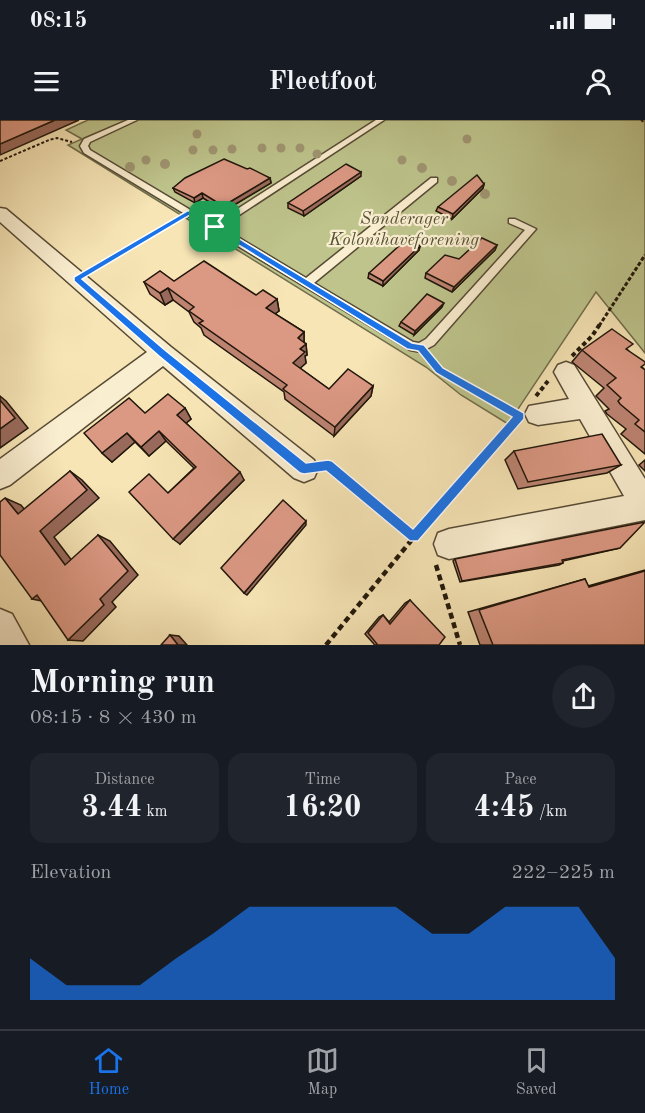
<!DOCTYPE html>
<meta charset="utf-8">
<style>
:root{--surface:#171b24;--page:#20242c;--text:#f1f3f6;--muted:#9ea1a6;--line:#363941;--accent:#1a73e8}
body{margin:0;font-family:"Old Standard TT",serif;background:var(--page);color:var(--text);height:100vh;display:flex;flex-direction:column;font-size:22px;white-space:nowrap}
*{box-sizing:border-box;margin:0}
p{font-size:20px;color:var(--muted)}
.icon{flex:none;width:33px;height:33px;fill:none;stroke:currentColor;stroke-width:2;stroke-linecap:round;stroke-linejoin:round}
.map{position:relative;height:525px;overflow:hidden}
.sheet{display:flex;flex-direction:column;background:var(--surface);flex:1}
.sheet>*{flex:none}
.pin{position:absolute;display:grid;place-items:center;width:51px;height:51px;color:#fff;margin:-26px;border-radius:12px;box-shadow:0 3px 9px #0006}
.round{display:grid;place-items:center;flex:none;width:63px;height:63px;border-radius:32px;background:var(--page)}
.summary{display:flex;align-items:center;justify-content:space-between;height:102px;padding:0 30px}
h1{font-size:33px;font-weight:700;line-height:45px}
.metrics{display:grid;grid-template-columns:repeat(3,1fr);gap:9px;height:102px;padding:6px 30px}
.metrics div{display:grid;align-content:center;border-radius:15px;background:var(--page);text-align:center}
.metrics b{font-size:30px;font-weight:700}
.metrics small{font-size:16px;font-weight:400}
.metrics p{font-size:16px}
.chart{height:168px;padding:12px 30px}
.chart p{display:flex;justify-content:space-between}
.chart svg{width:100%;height:108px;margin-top:6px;fill:var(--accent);opacity:.7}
.status{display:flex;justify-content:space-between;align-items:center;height:42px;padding:0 30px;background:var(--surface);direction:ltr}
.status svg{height:16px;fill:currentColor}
header{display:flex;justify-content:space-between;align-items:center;height:78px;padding:0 30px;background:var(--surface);font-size:27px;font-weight:700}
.tabs{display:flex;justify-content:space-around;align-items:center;height:84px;border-top:2px solid var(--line);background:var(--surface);font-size:16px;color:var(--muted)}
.tabs a{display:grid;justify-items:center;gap:3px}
.tabs .active{color:var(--accent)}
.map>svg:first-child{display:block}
</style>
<div class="status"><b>08:15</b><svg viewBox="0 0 49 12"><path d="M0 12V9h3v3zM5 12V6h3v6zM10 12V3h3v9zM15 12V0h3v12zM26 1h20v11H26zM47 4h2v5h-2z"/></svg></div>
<header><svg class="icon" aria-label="menu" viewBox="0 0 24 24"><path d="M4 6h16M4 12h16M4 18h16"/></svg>Fleetfoot<svg class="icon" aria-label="person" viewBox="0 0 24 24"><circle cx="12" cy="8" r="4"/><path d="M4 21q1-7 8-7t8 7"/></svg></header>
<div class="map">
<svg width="645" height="525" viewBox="0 0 645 525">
<rect width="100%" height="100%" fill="#f7e5b6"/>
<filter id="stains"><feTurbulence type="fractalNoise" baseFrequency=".00333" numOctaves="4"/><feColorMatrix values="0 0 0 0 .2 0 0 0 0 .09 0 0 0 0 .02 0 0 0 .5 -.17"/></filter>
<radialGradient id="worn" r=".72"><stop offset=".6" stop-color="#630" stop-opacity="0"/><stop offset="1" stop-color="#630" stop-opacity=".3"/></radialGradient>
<path fill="#bec48c" stroke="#6f6d4b" stroke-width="1.5" d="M88 0H645V233L596 172 508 304 461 275 426 247 68 25 82 19 66 10Z"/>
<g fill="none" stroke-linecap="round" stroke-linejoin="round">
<defs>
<path id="service" d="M128 0H137L90 22 88 26 90 30 214 104 376 0H384L221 107 306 158 431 58H437V62L314 163 413 222 419 223 426 219 525 110 509 103V99H515L536 109 434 225 421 232 410 230 84 33 80 26 84 19Z"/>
<g id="minor">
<path d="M0 88 6 89 171 227 314 340 318 349 314 358 304 362 294 358 163 246 10 365 0 369V339L147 232 0 102Z"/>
<path d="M566 242 574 245 645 359V400L449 439 438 435 434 424 438 413 449 409 624 376 580 299 538 305 529 302 525 294 529 286 569 279 554 252 558 245Z"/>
<path d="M0 489 12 494 29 525H0Z"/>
</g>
</defs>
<use href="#service" stroke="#564a35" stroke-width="3"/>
<use href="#minor" stroke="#564a35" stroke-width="3"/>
<g stroke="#20160a" stroke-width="2" stroke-dasharray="3 2" stroke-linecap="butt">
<path d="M641 0 645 3"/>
<path d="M0 41 49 20 57 18 72 22"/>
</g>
<g stroke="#20160a" stroke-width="3" stroke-dasharray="4 2" stroke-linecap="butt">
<path d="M93 149 177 100"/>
<path d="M599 206 645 135"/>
</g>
<g stroke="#20160a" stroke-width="4" stroke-dasharray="4.5 3" stroke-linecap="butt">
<path d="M572 236 592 216 600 204"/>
<path d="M428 237 440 250 517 294"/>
<path d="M536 276 548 261"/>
<path d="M327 345 331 348"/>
<path d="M474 348 518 298"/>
</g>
<g stroke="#20160a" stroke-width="4.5" stroke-dasharray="6 4" stroke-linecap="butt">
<path d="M329 346 414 417"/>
<path d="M436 445 460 525"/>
<path d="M326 525 414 417 476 346"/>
</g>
<use href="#service" fill="#faeed0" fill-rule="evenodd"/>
<use href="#minor" fill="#faeed0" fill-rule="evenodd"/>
</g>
<g fill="#9f9571">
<circle cx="197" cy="14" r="4.5"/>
<circle cx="467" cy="19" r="4.5"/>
<circle cx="262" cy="28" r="4.5"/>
<circle cx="281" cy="28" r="4.5"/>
<circle cx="300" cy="28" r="4.5"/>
<circle cx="232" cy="29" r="4.5"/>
<circle cx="193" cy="30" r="4.5"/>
<circle cx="213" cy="30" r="4.5"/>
<circle cx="317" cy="34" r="4.5"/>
<circle cx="146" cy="40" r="4.5"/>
<circle cx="402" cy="40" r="4.5"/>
<circle cx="165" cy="44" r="5"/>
<circle cx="130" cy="47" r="5"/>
<circle cx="422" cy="48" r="5"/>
<circle cx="452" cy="61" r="5"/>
<circle cx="485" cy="74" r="5"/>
</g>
<g fill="#bc8371" stroke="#20160a" stroke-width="1.5">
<path d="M247 49 270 58 271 63 224 91 203 78 195 83 175 72 173 68Z"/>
<path d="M361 56 304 96 288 88V83Z"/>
<path d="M484 64 483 68 452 99 436 91 438 87Z"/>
<path d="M497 125 495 130 452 172 425 158 426 153 459 139Z"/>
<path d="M420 126 419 130 383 166 368 158 369 153Z"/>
<path d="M174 161 277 179 279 191 275 194 304 212V222L306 224 307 235 305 236 306 243 300 248 329 269 373 266 371 276 334 316 285 279 284 272 204 215 201 208 194 202 189 192 173 180 165 185 150 174 144 162Z"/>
<path d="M442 187 414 215 399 206 401 202Z"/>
<path d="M627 229 642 247 645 250V334L621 314 626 309 607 294 605 291 609 289 596 276 604 268 572 242 582 230Z"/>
<path d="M185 288 191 299 186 303 244 360 180 424 168 373 194 348 166 321 149 336 135 322 112 342 102 333 145 293Z"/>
<path d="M514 331 621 345 607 353 518 369 505 340Z"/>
<path d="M645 340V351L639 345Z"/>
<path d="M620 428 563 441V443L559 445 460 462 453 441 455 439Z"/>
<path d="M645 450V525H480L468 492 585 459 588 466Z"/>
<path d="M410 480 439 525H374V524L365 514 379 497 383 495 389 502 405 483Z"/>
</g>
<g fill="#996a5c" stroke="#20160a" stroke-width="1.5">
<path d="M55 0H79L0 35V24Z"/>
<path d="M361 52V56L304 96 303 91Z"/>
<path d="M270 58 271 63 224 91 223 86Z"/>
<path d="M484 64 483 68 452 99 453 94Z"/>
<path d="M202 73 203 78 195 83 194 78Z"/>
<path d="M497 125 495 130 452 172 454 167Z"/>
<path d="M420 126 419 130 383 166V161Z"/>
<path d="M168 168 173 180 165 185 160 173Z"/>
<path d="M277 179 279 191 268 199 266 188Z"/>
<path d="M444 183 442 187 414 215 415 211Z"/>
<path d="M304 212V224L298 218Z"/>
<path d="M306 224 307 235 305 236 306 243 294 254 293 243 300 229Z"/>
<path d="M373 266 371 276 334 316 335 307Z"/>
<path d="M0 276 6 281 28 308 0 328Z"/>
<path d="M185 288 191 299 184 305 177 295Z"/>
<path d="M159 311 166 321 149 336 141 327Z"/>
<path d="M127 313 135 322 112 342 102 333Z"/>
<path d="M70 351 82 360 99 378 54 417 79 450 65 445 40 411Z"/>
<path d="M240 352 244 360 180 424 173 419Z"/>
<path d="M5 378 21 385 33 400 18 394Z"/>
<path d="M306 401V405L247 475 244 473Z"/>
<path d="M98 415 110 421 138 455 112 482 116 487 83 521 68 520 100 479Z"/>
<path d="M37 475 47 482 32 479Z"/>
<path d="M170 515 179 516 187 525H178Z"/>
</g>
<g fill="#db9883" stroke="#20160a" stroke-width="1.5">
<path d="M0 0H55L0 24Z"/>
<path d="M224 39 247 49 250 48 270 58 223 86 202 73 194 78 173 68 185 58Z"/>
<path d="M346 44 361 52 303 91 288 83Z"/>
<path d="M477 55 484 64 453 94 438 87Z"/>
<path d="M410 116 420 126 383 161 369 153Z"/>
<path d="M482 118 497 125 454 167 426 153 445 135 459 139Z"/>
<path d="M204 141 256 175 263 170 277 179 266 188 304 212 298 218 306 224 300 229 305 232 293 243 329 269 348 249 373 266 335 307 283 269 287 265 199 203 203 201 189 191 194 187 168 168 160 173 144 162 160 151 174 161Z"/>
<path d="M427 174 444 183 415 211 401 202Z"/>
<path d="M612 209 633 224 626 229 645 242V244L641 247 645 250V312L635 304 639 300 620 284 618 281 621 278 607 265 616 258 582 230Z"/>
<path d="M168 274 185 288 177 295 240 352 173 419 129 372 149 354 168 373 196 347 159 311 141 327 127 313 102 333 84 313 129 278 145 293Z"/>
<path d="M0 280 15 298 0 309Z"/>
<path d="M602 314 621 345 528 362 514 331Z"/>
<path d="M70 351 87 370 40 411 65 445 98 415 128 451 100 479 104 485 68 520 37 475 32 479 0 435V382L5 378 18 394Z"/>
<path d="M283 380 306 401 244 473 221 448Z"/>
<path d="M645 402 620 428 562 440 563 443 462 461 455 439Z"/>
<path d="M645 451V525H493L479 490 585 459 589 467Z"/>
<path d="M410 480 445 517 439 525H377V524L368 513 383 495 390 504Z"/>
<path d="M170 515 178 525H161Z"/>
</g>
<path fill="#1a73e8" stroke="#fff" stroke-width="1.5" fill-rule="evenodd" d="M187 91H192L218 106 412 223 424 225 443 248 524 293V299L418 421H410L326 351 304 354 300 353 159 236 74 161V157ZM190 95 407 229 418 231 436 253 512 297 413 409 332 341 328 340 306 343 166 231 82 159Z"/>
<g text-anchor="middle" stroke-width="4.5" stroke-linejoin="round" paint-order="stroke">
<g font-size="18" font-style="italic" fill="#575338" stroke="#faeed0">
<text x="404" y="104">Sønderager<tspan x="404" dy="21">Kolonihaveforening</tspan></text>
</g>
</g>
<rect width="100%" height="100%" filter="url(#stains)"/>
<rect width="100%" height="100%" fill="url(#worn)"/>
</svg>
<div class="pin" style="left:215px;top:107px;background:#1e9e55"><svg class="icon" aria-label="arrive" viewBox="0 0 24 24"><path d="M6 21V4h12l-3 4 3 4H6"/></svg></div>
</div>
<section class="sheet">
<div class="summary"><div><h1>Morning run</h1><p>08:15 · 8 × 430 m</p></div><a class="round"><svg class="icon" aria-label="share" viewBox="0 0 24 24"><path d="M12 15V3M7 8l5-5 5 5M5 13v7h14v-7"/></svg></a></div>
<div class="metrics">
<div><p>Distance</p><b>3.44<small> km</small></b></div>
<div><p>Time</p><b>16:20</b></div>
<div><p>Pace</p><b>4:45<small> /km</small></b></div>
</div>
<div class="chart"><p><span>Elevation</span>222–225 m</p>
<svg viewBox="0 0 160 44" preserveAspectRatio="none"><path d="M0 44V27L10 38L20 38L30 38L40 27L50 17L60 6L70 6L80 6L90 6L100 6L110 17L120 17L130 6L140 6L150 6L160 27V44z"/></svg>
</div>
</section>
<nav class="tabs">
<a class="active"><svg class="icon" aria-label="home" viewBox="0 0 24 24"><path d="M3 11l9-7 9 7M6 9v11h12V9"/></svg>Home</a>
<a><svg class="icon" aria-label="map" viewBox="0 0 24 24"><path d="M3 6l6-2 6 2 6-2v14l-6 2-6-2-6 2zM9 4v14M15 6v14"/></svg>Map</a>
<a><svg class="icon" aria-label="saved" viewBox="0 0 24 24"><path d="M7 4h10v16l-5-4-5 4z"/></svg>Saved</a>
</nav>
